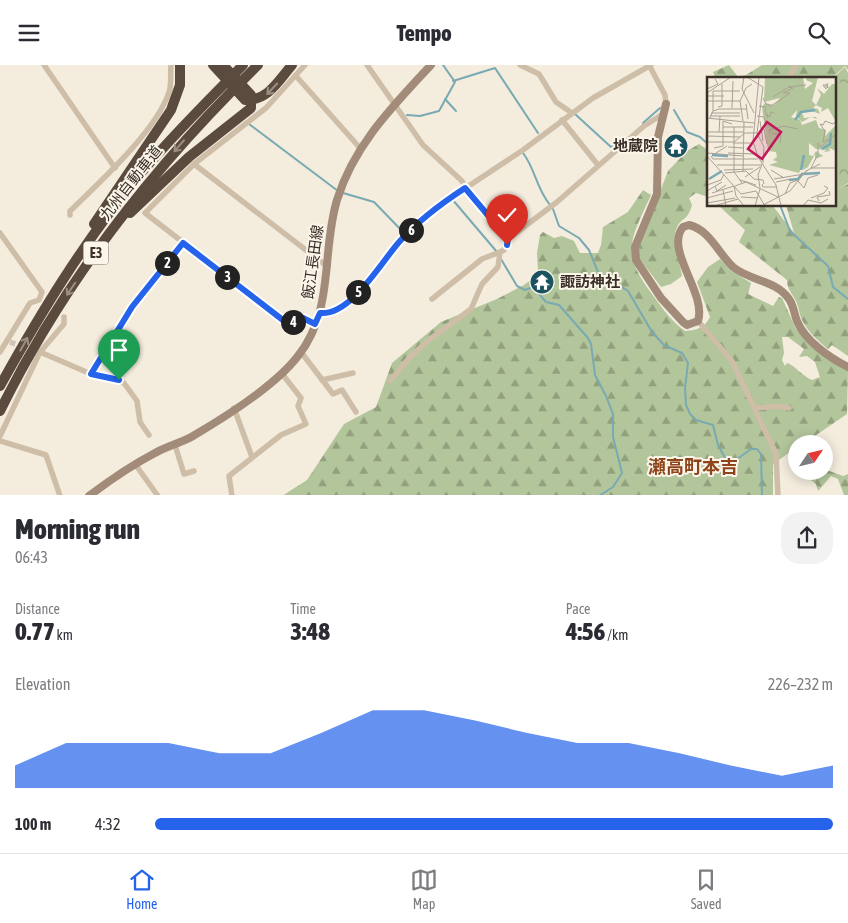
<!DOCTYPE html>
<meta charset="utf-8">
<style>
:root{--surface:#fff;--page:#f2f2f3;--text:#2b2b33;--muted:#7c7c81;--line:#e1e1e2;--accent:#2563eb}
body{margin:0;font-family:"Asap Condensed","Noto Sans JP",sans-serif;background:var(--page);color:var(--text);height:100vh;display:flex;flex-direction:column;font-size:19px;white-space:nowrap}
*{box-sizing:border-box;margin:0}
p{font-size:16px;color:var(--muted)}
.icon{flex:none;width:28px;height:28px;fill:none;stroke:currentColor;stroke-width:2;stroke-linecap:round;stroke-linejoin:round}
.map{position:relative;height:430px;overflow:hidden}
.side{display:flex;flex-direction:column;background:var(--surface);flex:1}
.side>*{flex:none}
.needle{width:32px;rotate:55deg}
.tools{position:absolute;left:788px;top:370px;display:grid;gap:10px}
.tools a{display:grid;place-items:center;width:45px;height:45px;border-radius:50%;background:var(--surface);box-shadow:0 2px 12px #0003;font-size:25px}
.pin{position:absolute;display:grid;place-items:center;width:42px;height:42px;color:#fff;margin:-51px -21px;border-radius:50% 50% 50% 0;rotate:-45deg;box-shadow:0 0 5px #0007}
.pin .icon{rotate:45deg}
.km{position:absolute;width:25px;height:25px;margin:-12px;border-radius:50%;background:#222;color:#fff;font-size:14px;line-height:25px;text-align:center}
.round{display:grid;place-items:center;flex:none;width:52px;height:52px;border-radius:20px;background:var(--page)}
.overview{display:flex;align-items:center;justify-content:space-between;height:85px;padding:0 15px}
h1{font-size:28px;font-weight:800;line-height:38px}
.figures{display:grid;grid-template-columns:repeat(3,1fr);gap:8px;height:85px;padding:5px 15px}
.figures div{display:grid;align-content:center}
.figures b{font-size:25px;font-weight:800}
.figures small{font-size:14px;font-weight:400}
.figures p{font-size:14px}
.chart{height:140px;padding:10px 15px}
.chart p{display:flex;justify-content:space-between}
.chart svg{width:100%;height:90px;margin-top:5px;fill:var(--accent);opacity:.7}
ul{padding:0 15px;list-style:none;font-size:16px}
li{display:grid;grid-template-columns:80px 60px 1fr;align-items:center;height:38px}
li i{height:12px;border-radius:6px;background:var(--accent)}
header{display:flex;justify-content:space-between;align-items:center;height:65px;padding:0 15px;background:var(--surface);font-size:22px;font-weight:800}
.tab-bar{display:flex;justify-content:space-around;align-items:center;height:70px;border-top:1px solid var(--line);background:var(--surface);font-size:14px;color:var(--muted)}
.tab-bar a{display:grid;justify-items:center;gap:2px}
.tab-bar .current{color:var(--accent)}
.map>svg:first-child{display:block}
</style>
<header><svg class="icon" aria-label="menu" viewBox="0 0 24 24"><path d="M4 6h16M4 12h16M4 18h16"/></svg>Tempo<svg class="icon" aria-label="search" viewBox="0 0 24 24"><circle cx="10" cy="10" r="6"/><path d="M15 15l6 6"/></svg></header>
<div class="map">
<svg width="848" height="431" viewBox="0 0 848 431">
<defs>
<pattern id="forest-firs" width="22" height="20" patternUnits="userSpaceOnUse" patternTransform="scale(1.25)"><rect width="22" height="20" fill="#b2c59b"/><path d="M5 1l3.5 6h-7zM16 11l3.5 6h-7z" fill="#92a07e"/></pattern>
<pattern id="park-crowns" width="20" height="18" patternUnits="userSpaceOnUse" patternTransform="scale(1.25)"><rect width="20" height="18" fill="#b2c59b"/><path d="M2 6a3 3 0 1 1 6 0M12 15a3 3 0 1 1 6 0" fill="none" stroke="#92a07e"/></pattern>
</defs>
<rect width="100%" height="100%" fill="#f4ecdd"/>
<g fill="url(#forest-firs)" fill-rule="evenodd">
<path d="M729 0 738 12 746 10 762 0H848V5L845 1 831 14H716L713 7Z"/>
<path d="M699 79 708 85V132L696 128 689 133 692 140C687 157 683 151 677 162 670 176 680 196 682 211L671 219 661 222 639 193V181L668 106 687 86Z"/>
<path d="M848 119V291L832 280 828 284C817 275 808 267 802 255 799 249 799 242 796 236 792 228 787 224 787 215L739 177 745 165 718 140H772L794 168 786 140H834V126Z"/>
<path d="M643 125 651 130C631 174 620 187 652 229 662 243 671 256 685 266 698 265 704 263 710 252L697 217 708 202 720 194 730 205 751 218 748 229 773 241 779 232 782 233 796 264 827 294 848 305 847 349 803 379H796V383L773 399V430L282 431 307 415 344 359 376 342 392 298 441 257 497 234 524 220 535 212 538 205 537 188 540 170 543 167 554 173 562 171 574 176 580 188H598L601 180 603 162 628 147ZM782 272H788L804 284 799 292 807 291 815 297 820 312 812 315C802 311 796 301 787 298L785 301 782 295 784 288Z"/>
<path d="M824 404 843 411 848 409V430H844L838 414 831 411 818 426 816 419 799 406H824Z"/>
</g>
<path fill="url(#park-crowns)" d="M845 2 848 8V118L835 126 834 14H832Z"/>
<path fill="#b2c59b" d="M841 17 848 18V89L834 96V22Z"/>
<g fill="none" stroke-linecap="round" stroke-linejoin="round">
<g stroke="#79aab4" stroke-width="2">
<path d="M453 16 495 3 538 68"/>
<path d="M445 34 456 46"/>
<path d="M674 45 687 67 700 72 708 79"/>
<path d="M575 49 611 82 619 79"/>
<path d="M407 50 420 51 439 46 455 17 443 0"/>
<path d="M643 58 660 43"/>
<path d="M249 59 338 126"/>
<path d="M523 88C536 105 535 121 550 140"/>
<path d="M343 128 374 137 405 169"/>
<path d="M452 134 497 187"/>
<path d="M780 140 790 166 828 201 833 222 848 234"/>
<path d="M553 144 559 161 579 173 589 185 598 207 628 226 652 267 664 280 682 288 688 298 685 323 686 340 690 349 696 355 713 360 718 380 729 400 751 384H757L761 389 762 431"/>
<path d="M501 194 517 221 525 225 533 222 546 237 559 240 588 273 591 279 595 310 606 331 613 349V372L622 408 613 422 599 431"/>
</g>
<path stroke="#cfc6b9" stroke-width="5.5" stroke-dasharray="5.5 3" stroke-linecap="butt" d="M10 277 24 282"/>
<g stroke="#cebea8" stroke-width="5.5">
<path d="M44 0 115 103"/>
<path d="M305 0 266 43 194 99 145 148 289 259 303 253 315 259"/>
<path d="M367 0 423 80 462 116 465 123 508 174"/>
<path d="M520 0 539 9 556 37 572 48"/>
<path d="M649 0 665 30 666 39"/>
<path d="M296 11 360 83"/>
<path d="M788 14 796 0"/>
<path d="M562 55 598 100"/>
<path d="M194 99 328 202"/>
<path d="M70 150V146C99 118 157 65 169 27 172 19 170 8 171 0"/>
<path d="M0 168 42 227 39 235 30 238 0 287"/>
<path d="M432 234 482 194 500 187"/>
<path d="M320 248 329 249 350 236 400 176 440 140 523 85 593 33 651 0"/>
<path d="M698 256 732 296 776 389 778 431"/>
<path d="M40 287 91 309 124 318 137 336 140 357 149 370"/>
<path d="M301 287 333 329 342 325 356 347"/>
<path d="M91 309 132 242 183 178"/>
<path d="M322 315 353 308"/>
<path d="M390 316 410 292 429 275 471 244 482 219 498 202 500 187 504 185 508 174 557 137 644 61 663 49"/>
<path d="M234 343 252 392"/>
<path d="M755 343 780 341 789 343"/>
<path d="M0 371 40 287 64 259V252"/>
<path d="M0 376 46 390 60 431"/>
<path d="M175 380 184 409 194 406"/>
<path d="M135 399 158 431"/>
<path d="M232 431 229 411 281 370 306 359 298 341 301 333 283 310"/>
</g>
<g stroke="#a28c79" stroke-width="8">
<path d="M666 39 658 72 657 129 635 182 636 195 661 233 683 257 687 260 698 256C707 228 664 185 683 162L689 160C710 165 718 188 733 202 750 216 776 215 789 234 794 241 794 249 797 256 805 276 830 293 848 302"/>
<path d="M89 431C110 415 132 400 155 388 167 381 181 378 193 371 227 351 275 321 298 291 335 244 321 188 337 135 354 80 393 41 431 0"/>
</g>
<g stroke="#5b4b3f" stroke-width="10">
<path d="M213 0 245 35C268 36 278 16 292 0"/>
<path d="M130 148 189 92 251 43V30L223 0"/>
<path d="M94 159 171 45 180 20V0"/>
<path d="M0 321C40 249 83 178 136 114 169 74 207 37 243 0"/>
<path d="M0 346C64 216 155 100 258 0"/>
</g>
</g>
<defs><path id="oneway-shaft" d="M-6 0H5M1.5-3L5.5 0L1.5 3" fill="none" stroke-width="1.6" stroke-linecap="round" stroke-linejoin="round" transform="scale(1.25)"/></defs>
<g stroke="#9b8f83">
<use href="#oneway-shaft" transform="translate(272 24) rotate(133)"/>
<use href="#oneway-shaft" transform="translate(179 81) rotate(131)"/>
<use href="#oneway-shaft" transform="translate(71 224) rotate(124)"/>
<use href="#oneway-shaft" transform="translate(24 279) rotate(-61)"/>
</g>
<g fill="none" stroke-linecap="round" stroke-linejoin="round">
<defs>
<path id="route" d="M119 315 91 309 132 242 183 178 288 259 303 253 315 259 320 248C351 251 381 197 400 176 418 156 442 138 465 123L508 174 507 180"/>
</defs>
<use href="#route" stroke="#fff" stroke-width="10"/>
<use href="#route" stroke="#2563eb" stroke-width="6"/>
</g>
<defs>
<symbol id="temple-disc" viewBox="-11 -11 22 22"><circle r="9.5" fill="#1a525f" stroke="#fbf5ea"/><path d="M0-6L5-2H3V0L6.5 2.5H4V6H1.5V3h-3V6H-4V2.5H-6.5L-3 0V-2H-5Z" fill="#fff"/></symbol>
</defs>
<g fill-rule="evenodd">
<use href="#temple-disc" x="662" y="67" width="28" height="28"/>
<use href="#temple-disc" x="528" y="203" width="28" height="28"/>
</g>
<g text-anchor="middle" stroke-width="4" stroke-linejoin="round" paint-order="stroke">
<rect fill="#fbf5ea" stroke="#746b62" stroke-width="1" x="83.5" y="176.5" width="25" height="23" rx="4"/>
<g font-size="14" font-weight="bold" fill="#3a3028">
<text x="96" y="193">E3</text>
</g>
<g font-size="15" font-weight="bold" fill="#3a3028" stroke="#fbf5ea" text-anchor="end">
<text x="658" y="86">地蔵院</text>
<text x="560" y="222" text-anchor="start">諏訪神社</text>
</g>
<g font-size="15" fill="#3a3028" stroke="#fbf5ea">
<text transform="translate(131 118) rotate(-52)" y="5">九州自動車道</text>
<text transform="translate(313 197) rotate(-82)" y="5">飯江長田線</text>
</g>
<g font-size="18" font-weight="bold" fill="#8f451b" stroke="#fbf5ea">
<text x="693" y="408">瀬高町本吉</text>
</g>
</g>
<g transform="translate(707 12)">
<rect width="129" height="129" fill="#f4ecdd"/>
<path d="M58 0H96L98 12 106 6 99 3 100 0H111L105 24 109 28 106 31 111 32 113 37 105 34 95 36 97 41 107 40H109L110 42 104 40 95 45 89 39 90 33 84 40 93 43 95 48 109 43 112 51 119 53 118 59 129 48V74L122 71 123 74 117 75 119 73 109 72 102 66V78L106 79 109 74 116 79 108 82V77L101 90 96 93 95 89 92 96 62 88 71 85 66 83 70 80 69 75 61 74 55 30 58 26 67 28 73 21 57 25ZM125 7H129V45L121 31 114 35 115 31 109 28 114 18 110 11 117 17Z" fill="#b2c59b"/>
<path fill="none" stroke="#79aab4" stroke-width="2.5" d="M88 43 94 35 108 33M115 72 123 67 124 56M5 78 21 79M94 93 97 78M2 102 15 94M82 103 91 102 95 97 113 96"/>
<path fill="none" stroke="#aaa195" stroke-width="1" d="M37 0 35 12 47 36M40 0 56 10 50 56 57 70 56 86M52 0 46 64 51 80 69 108 74 129M119 8V12L116 8H120L121 11 120 6M0 12 11 7 8 2M0 16 24 0M0 19H17M66 20 80 11M56 21 59 27 64 29 83 16H76L86 11 81 10 99 8M0 24H33M39 27 41 42M52 29 59 30 58 35 61 41 60 37 63 40 64 35 67 36M11 30 15 29V7M25 31 26 4M6 34V14H33M4 36H33M3 39H33M50 39 57 40 60 49H64M0 41 47 46M3 41 6 34 12 32H40M36 44 33 24 39 11 45 7M53 44 56 64M129 44 126 47 118 44 116 48 113 47 118 54 116 65 129 58M16 50H46M27 50V95L35 106M57 52 60 67M0 55H37M12 55 13 39M63 56 62 53 77 49 91 52M65 56 74 58 73 66M0 59 33 60M0 65H27L38 56H50M26 66H43M21 70 36 71M7 71 16 69V44L25 47M0 76 36 79M21 76 49 77M6 78 20 69M0 79 34 117 49 114 58 129M4 79 6 82H51M10 88H55M104 91 111 77V66L114 70 122 63M104 91H129M17 93 46 92M64 93 77 101M36 95 37 45M18 96 39 94 47 102 56 103 57 107M38 100 53 90M67 102 97 97 100 93M33 103 49 108M91 104 97 111 101 101 111 98M69 105 84 102M55 107 56 110H69M0 108 14 103 17 97M8 109 10 114 19 108M27 109 29 119 37 129M28 109 39 105 71 120M53 111 51 98 55 87M16 113 19 129M0 114 15 105M5 116 27 109M78 117 83 106 91 103M34 120 51 121M0 121 26 114M104 121 117 116 121 111 117 109M112 124 110 120 123 118 122 114M0 126 28 121M56 128 83 114 99 94 113 87M7 129 31 122M48 129 53 112M96 129 101 123 114 126 121 122"/>
<path fill="#c2185b" fill-opacity="0.15" stroke="#c2185b" stroke-width="2.5" d="M60 45 74 55 55 82 41 72Z"/>
<rect width="129" height="129" fill="none" stroke="#3a3028" stroke-width="2.5"/>
</g>
</svg>
<div class="tools">
<a><svg class="needle" viewBox="-14 -14 28 28"><path d="M0-13l5 13h-10z" fill="#e53935"/><path d="M0 13l5-13h-10z" fill="#7c7c81"/></svg></a>
</div>
<div class="pin" style="left:119px;top:315px;background:#1e9e55"><svg class="icon" aria-label="arrive" viewBox="0 0 24 24"><path d="M6 21V4h12l-3 4 3 4H6"/></svg></div>
<div class="pin" style="left:507px;top:180px;background:#d93025"><svg class="icon" aria-label="check" viewBox="0 0 24 24"><path d="M5 12l5 5 9-10"/></svg></div>
<b class="km" style="left:167px;top:198px">2</b>
<b class="km" style="left:227px;top:212px">3</b>
<b class="km" style="left:293px;top:257px">4</b>
<b class="km" style="left:358px;top:227px">5</b>
<b class="km" style="left:411px;top:165px">6</b>
</div>
<section class="side">
<div class="overview"><div><h1>Morning run</h1><p>06:43</p></div><a class="round"><svg class="icon" aria-label="share" viewBox="0 0 24 24"><path d="M12 15V3M7 8l5-5 5 5M5 13v7h14v-7"/></svg></a></div>
<div class="figures">
<div><p>Distance</p><b>0.77<small> km</small></b></div>
<div><p>Time</p><b>3:48</b></div>
<div><p>Pace</p><b>4:56<small> /km</small></b></div>
</div>
<div class="chart"><p><span>Elevation</span>226–232 m</p>
<svg viewBox="0 0 160 44" preserveAspectRatio="none"><path d="M0 44V33L10 22L20 22L30 22L40 27L50 27L60 17L70 6L80 6L90 11L100 17L110 22L120 22L130 27L140 33L150 38L160 33V44z"/></svg>
</div>
<ul>
<li><b>100 m</b>4:32<i style="width:100%"></i></li>
</ul>
</section>
<nav class="tab-bar">
<a class="current"><svg class="icon" aria-label="home" viewBox="0 0 24 24"><path d="M3 11l9-7 9 7M6 9v11h12V9"/></svg>Home</a>
<a><svg class="icon" aria-label="map" viewBox="0 0 24 24"><path d="M3 6l6-2 6 2 6-2v14l-6 2-6-2-6 2zM9 4v14M15 6v14"/></svg>Map</a>
<a><svg class="icon" aria-label="saved" viewBox="0 0 24 24"><path d="M7 4h10v16l-5-4-5 4z"/></svg>Saved</a>
</nav>
